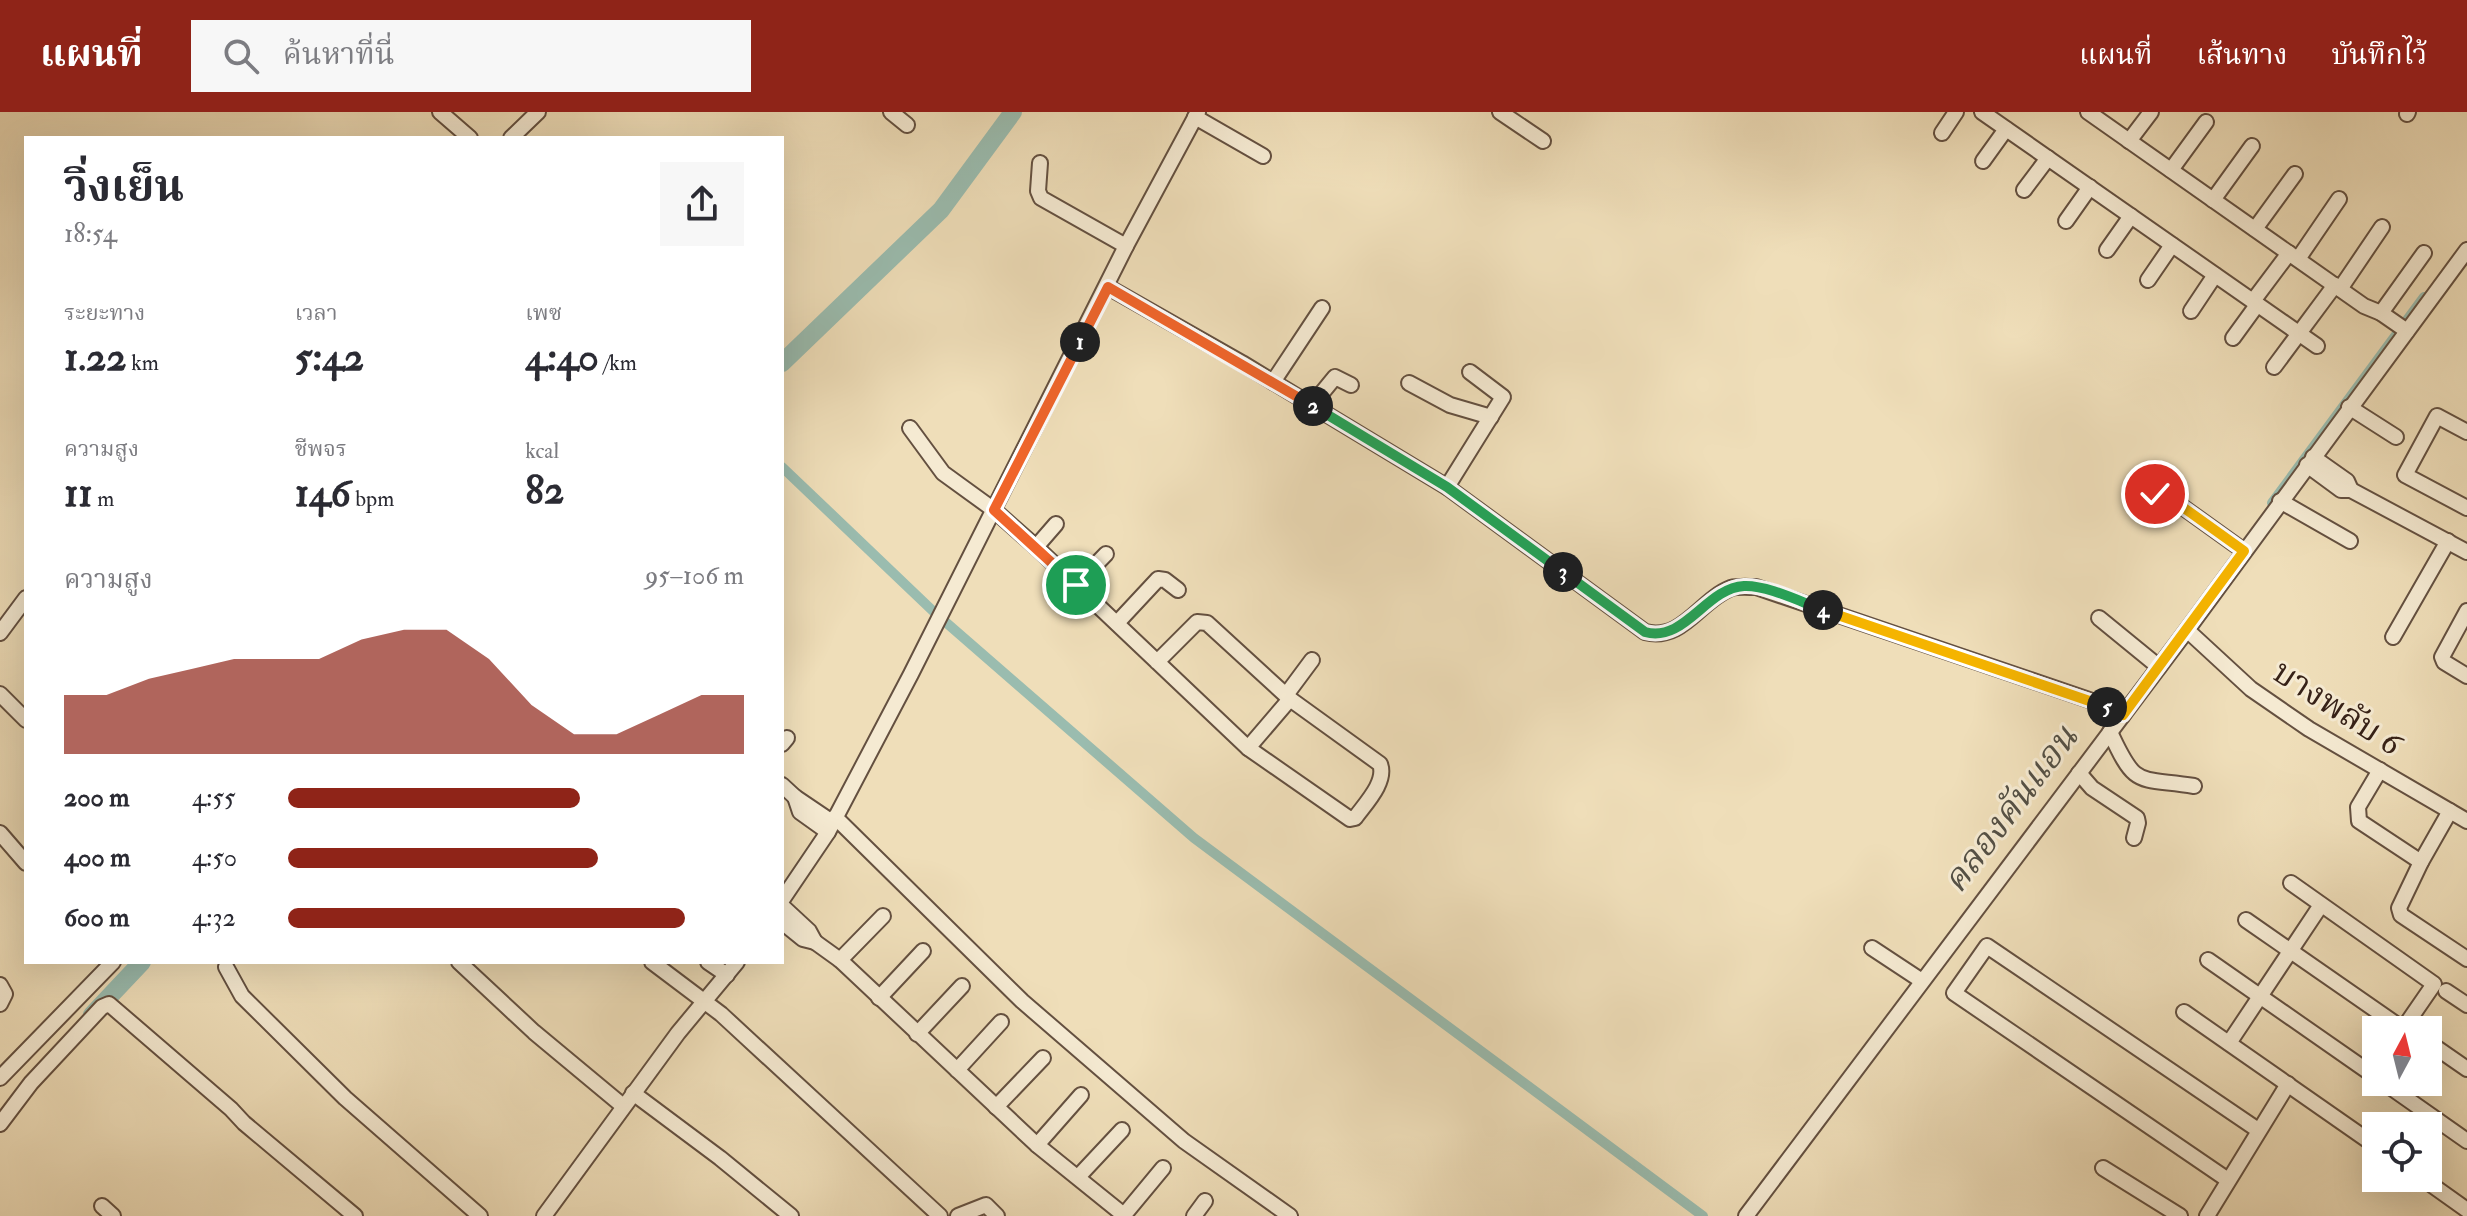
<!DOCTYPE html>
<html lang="th">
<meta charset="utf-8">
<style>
:root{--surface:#fff;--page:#f7f7f7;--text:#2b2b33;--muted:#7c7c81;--accent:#8f2418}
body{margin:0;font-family:"IM FELL Double Pica","Noto Serif Thai",serif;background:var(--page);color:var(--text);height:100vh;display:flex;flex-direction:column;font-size:30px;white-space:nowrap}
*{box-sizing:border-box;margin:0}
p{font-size:26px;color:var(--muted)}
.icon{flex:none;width:44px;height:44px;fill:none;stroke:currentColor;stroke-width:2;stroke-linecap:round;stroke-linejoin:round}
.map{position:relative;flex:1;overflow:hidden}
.sheet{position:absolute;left:24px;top:24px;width:760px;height:828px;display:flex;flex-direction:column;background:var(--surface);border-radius:0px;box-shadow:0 8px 32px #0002}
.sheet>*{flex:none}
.needle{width:52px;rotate:7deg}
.tools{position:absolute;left:2362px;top:904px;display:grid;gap:16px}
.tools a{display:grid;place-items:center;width:80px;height:80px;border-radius:0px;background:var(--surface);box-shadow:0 8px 32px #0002;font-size:40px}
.pin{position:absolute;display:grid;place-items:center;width:68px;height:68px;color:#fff;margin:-34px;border:4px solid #fff;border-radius:50%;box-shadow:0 2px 8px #0007}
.km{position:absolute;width:40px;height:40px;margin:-20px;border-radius:50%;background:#222;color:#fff;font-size:22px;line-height:40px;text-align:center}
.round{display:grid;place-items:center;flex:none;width:84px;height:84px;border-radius:0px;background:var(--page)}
.summary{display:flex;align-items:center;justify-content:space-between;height:136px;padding:0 40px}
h1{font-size:44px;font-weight:700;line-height:60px}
.metrics{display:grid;grid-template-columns:repeat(3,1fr);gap:12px;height:136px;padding:8px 40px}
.metrics div{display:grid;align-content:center}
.metrics b{font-size:40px;font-weight:700}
.metrics small{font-size:22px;font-weight:400}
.metrics p{font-size:22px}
.chart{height:224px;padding:16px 40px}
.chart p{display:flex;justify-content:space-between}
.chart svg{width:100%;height:144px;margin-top:8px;fill:var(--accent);opacity:.7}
ul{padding:0 40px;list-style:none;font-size:26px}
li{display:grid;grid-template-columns:128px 96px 1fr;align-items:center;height:60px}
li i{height:20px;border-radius:10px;background:var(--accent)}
header{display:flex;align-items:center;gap:48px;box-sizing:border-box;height:112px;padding:0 40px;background:var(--accent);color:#fff}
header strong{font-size:38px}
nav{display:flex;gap:44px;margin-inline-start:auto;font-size:28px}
.search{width:560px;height:72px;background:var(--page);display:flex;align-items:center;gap:20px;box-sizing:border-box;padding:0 28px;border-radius:0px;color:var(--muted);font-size:30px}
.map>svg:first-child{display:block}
</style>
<header>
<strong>แผนที่</strong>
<div class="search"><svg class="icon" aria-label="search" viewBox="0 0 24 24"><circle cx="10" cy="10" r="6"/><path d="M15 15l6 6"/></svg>ค้นหาที่นี่</div>
<nav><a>แผนที่</a><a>เส้นทาง</a><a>บันทึกไว้</a></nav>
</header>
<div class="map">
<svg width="2467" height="1104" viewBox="0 0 2467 1104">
<rect width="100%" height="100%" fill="#efdeb9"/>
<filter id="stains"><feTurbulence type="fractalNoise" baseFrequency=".0025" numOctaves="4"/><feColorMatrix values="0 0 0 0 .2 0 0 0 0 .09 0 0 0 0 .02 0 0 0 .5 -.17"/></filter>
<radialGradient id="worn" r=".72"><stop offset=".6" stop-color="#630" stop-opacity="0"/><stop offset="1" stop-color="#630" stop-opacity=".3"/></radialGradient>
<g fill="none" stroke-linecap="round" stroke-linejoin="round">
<g stroke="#9abcaf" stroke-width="10">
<path d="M782 355 934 500 1194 726 1703 1104"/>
<path d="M2272 391 2424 185"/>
</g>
<g stroke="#9abcaf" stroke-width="18">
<path d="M782 251 941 98 1013 0"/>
<path d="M92 903 142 850"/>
</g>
<defs>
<g id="minor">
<path d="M440 0 470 26"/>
<path d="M891 0 907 13"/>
<path d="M1500 0 1543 29"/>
<path d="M1982 0 2317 234"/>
<path d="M2088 0 2364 194 2381 201 2407 219"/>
<path d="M2407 2 2408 0"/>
<path d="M1195 5 1263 44"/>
<path d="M1942 21 1956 0"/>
<path d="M511 26 538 0"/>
<path d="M2129 29 2151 0"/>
<path d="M1983 49 2006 17"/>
<path d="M1040 51 1038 79 1041 86 1126 134"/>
<path d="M2171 58 2206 10"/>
<path d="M2024 78 2048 46"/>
<path d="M2213 88 2252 34"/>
<path d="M2066 109 2090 75"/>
<path d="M2255 117 2295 62"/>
<path d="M2107 138 2131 104"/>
<path d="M2298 147 2339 87"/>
<path d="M2148 168 2172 133"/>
<path d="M1108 175 1242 251 1447 375 1645 520C1682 530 1700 488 1731 476 1738 474 1748 475 1756 475L2098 591 2123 603"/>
<path d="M2340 177 2382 115"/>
<path d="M2253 189 2289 141"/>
<path d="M2191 199 2215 163"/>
<path d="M2381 201 2424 141"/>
<path d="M2233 226 2257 193"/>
<path d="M2274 255 2335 173"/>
<path d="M1273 270 1322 196"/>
<path d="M1409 271 1450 293 1491 305"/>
<path d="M1312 293 1335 265 1351 273"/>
<path d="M2349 295 2396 325"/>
<path d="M910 316 943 361 994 398 1036 435 1248 636 1350 707 1355 706C1365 692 1387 670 1380 652L1290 587 1207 511 1197 510 1157 550"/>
<path d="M2467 320 2437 304 2405 363 2467 396"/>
<path d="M2313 345 2347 369 2351 378"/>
<path d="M2307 353 2341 378H2351L2467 440"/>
<path d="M1447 375 1503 285 1470 260"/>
<path d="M2155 382 2184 396 2244 439"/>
<path d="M2280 389 2350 429"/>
<path d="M1036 435 1056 412"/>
<path d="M1076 473 1106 442"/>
<path d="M2467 499 2442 545 2444 550 2467 564"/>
<path d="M2099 506 2159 555"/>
<path d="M1117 511 1158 467 1165 468 1178 478"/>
<path d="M2187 518 2251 577 2309 617 2467 709"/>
<path d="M0 521 26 486"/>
<path d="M2393 525 2448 429"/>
<path d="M0 582 26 608"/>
<path d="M1286 583 1312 548"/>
<path d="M2110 620C2136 677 2137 665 2194 674"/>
<path d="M782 632 787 626"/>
<path d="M1248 636 1290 587"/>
<path d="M2380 658 2358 695 2359 709 2421 750"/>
<path d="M2079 661 2092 676 2137 706 2138 711 2134 726"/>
<path d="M782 673 795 685"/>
<path d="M2450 699 2421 750 2399 796 2401 803 2467 847"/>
<path d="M835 705 1022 889 1184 1029 1290 1104"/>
<path d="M828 720 800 700 795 685 832 710"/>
<path d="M0 721 26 751"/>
<path d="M782 788 828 720 911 562 1126 134 1198 0"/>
<path d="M782 794 809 819 815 830 803 827 782 810"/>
<path d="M2246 808 2403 917 2434 872 2291 771"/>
<path d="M815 830 840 848 1037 1033 1125 1104"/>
<path d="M1872 836 1922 869"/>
<path d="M840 848 883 804"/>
<path d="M2208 848 2376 965"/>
<path d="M459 850 534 920 623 994"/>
<path d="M652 850 721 902 940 1104"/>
<path d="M708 850 727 863"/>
<path d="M226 855 242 884 345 986 480 1104"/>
<path d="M0 873 5 882 0 892"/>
<path d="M2446 879 2467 893"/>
<path d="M879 886 923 839"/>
<path d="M2184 900 2376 1034"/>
<path d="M917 922 962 874"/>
<path d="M2428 930 2467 957"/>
<path d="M2229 931 2321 793"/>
<path d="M957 958 1001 910"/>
<path d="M0 966 113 850"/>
<path d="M2383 970 2467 1029"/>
<path d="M633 981 720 1046 791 1104"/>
<path d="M996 995 1043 946"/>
<path d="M0 1012 31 971 102 895 109 892 231 997 244 1011 355 1104"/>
<path d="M1037 1033 1081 983"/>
<path d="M2103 1056 2180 1104"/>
<path d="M1078 1065 1122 1018"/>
<path d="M2422 1066 2467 1098"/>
<path d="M2228 1068 1954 881 1987 834 2258 1018"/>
<path d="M102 1094 113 1104"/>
<path d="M1124 1103 1163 1056"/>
<path d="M544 1104 678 921 737 850"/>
<path d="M958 1104 986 1093 997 1104"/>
<path d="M1194 1104 1205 1089"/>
<path d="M1746 1104 2187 518 2467 138"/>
<path d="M2207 1104 2288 972"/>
</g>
</defs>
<use href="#minor" stroke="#645040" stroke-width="18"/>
<use href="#minor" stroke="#f5ead2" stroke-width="14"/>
</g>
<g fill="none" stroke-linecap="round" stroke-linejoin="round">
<defs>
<path id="split-1" d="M1076 473 994 398 1080 230"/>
<path id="split-2" d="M1080 230 1108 175 1313 294"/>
<path id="split-3" d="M1313 294 1447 375 1563 460"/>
<path id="split-4" d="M1563 460 1645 520C1685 531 1706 476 1744 474 1767 473 1801 490 1823 498"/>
<path id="split-5" d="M1823 498 2107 595"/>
<path id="split-6" d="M2107 595 2123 603 2244 439 2184 396 2155 382"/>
</defs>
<use href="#split-1" stroke="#fff" stroke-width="16"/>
<use href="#split-2" stroke="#fff" stroke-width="16"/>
<use href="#split-3" stroke="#fff" stroke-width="16"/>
<use href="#split-4" stroke="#fff" stroke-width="16"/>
<use href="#split-5" stroke="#fff" stroke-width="16"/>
<use href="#split-6" stroke="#fff" stroke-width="16"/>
<use href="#split-1" stroke="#f0652b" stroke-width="10"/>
<use href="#split-2" stroke="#f0652b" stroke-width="10"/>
<use href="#split-3" stroke="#22a559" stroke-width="10"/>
<use href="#split-4" stroke="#22a559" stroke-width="10"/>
<use href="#split-5" stroke="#f5b400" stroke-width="10"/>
<use href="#split-6" stroke="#f5b400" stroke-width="10"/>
</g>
<g text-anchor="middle" stroke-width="6" stroke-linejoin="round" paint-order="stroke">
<g font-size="34" fill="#362117" stroke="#f5ead2">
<text transform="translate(2338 595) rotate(33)" y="12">บางพลับ 6</text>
</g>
<g font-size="36" font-style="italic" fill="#545045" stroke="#f5ead2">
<text transform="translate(2009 696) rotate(-53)" y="13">คลองคันแอน</text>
</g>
</g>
<rect width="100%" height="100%" filter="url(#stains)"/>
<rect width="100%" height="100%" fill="url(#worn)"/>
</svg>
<div class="tools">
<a><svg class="needle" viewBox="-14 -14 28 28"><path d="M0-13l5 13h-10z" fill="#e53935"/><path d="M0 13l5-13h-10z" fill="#7c7c81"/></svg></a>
<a><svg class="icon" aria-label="locate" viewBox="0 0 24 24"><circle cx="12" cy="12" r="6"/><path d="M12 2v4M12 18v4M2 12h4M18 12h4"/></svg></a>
</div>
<div class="pin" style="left:1076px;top:473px;background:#1e9e55"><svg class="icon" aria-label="arrive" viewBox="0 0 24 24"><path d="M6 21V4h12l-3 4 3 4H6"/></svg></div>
<div class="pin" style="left:2155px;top:382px;background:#d93025"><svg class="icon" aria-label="check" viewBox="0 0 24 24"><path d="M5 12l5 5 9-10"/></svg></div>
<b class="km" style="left:1080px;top:230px">1</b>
<b class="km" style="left:1313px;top:294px">2</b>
<b class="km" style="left:1563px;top:460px">3</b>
<b class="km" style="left:1823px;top:498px">4</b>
<b class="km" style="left:2107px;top:595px">5</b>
<section class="sheet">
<div class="summary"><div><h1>วิ่งเย็น</h1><p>18:54</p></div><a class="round"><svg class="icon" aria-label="share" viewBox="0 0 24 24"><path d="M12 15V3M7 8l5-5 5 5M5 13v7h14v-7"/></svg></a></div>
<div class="metrics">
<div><p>ระยะทาง</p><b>1.22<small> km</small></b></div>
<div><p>เวลา</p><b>5:42</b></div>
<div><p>เพซ</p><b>4:40<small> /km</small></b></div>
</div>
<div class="metrics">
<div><p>ความสูง</p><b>11<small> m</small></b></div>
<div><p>ชีพจร</p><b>146<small> bpm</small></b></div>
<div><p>kcal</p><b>82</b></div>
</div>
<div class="chart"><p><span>ความสูง</span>95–106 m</p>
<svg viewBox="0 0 160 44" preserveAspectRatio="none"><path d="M0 44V26L10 26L20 21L30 18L40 15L50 15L60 15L70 9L80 6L90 6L100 15L110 29L120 38L130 38L140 32L150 26L160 26V44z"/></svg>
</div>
<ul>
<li><b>200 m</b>4:55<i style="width:64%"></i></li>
<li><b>400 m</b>4:50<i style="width:68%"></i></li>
<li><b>600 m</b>4:32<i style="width:87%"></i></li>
</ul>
</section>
</div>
